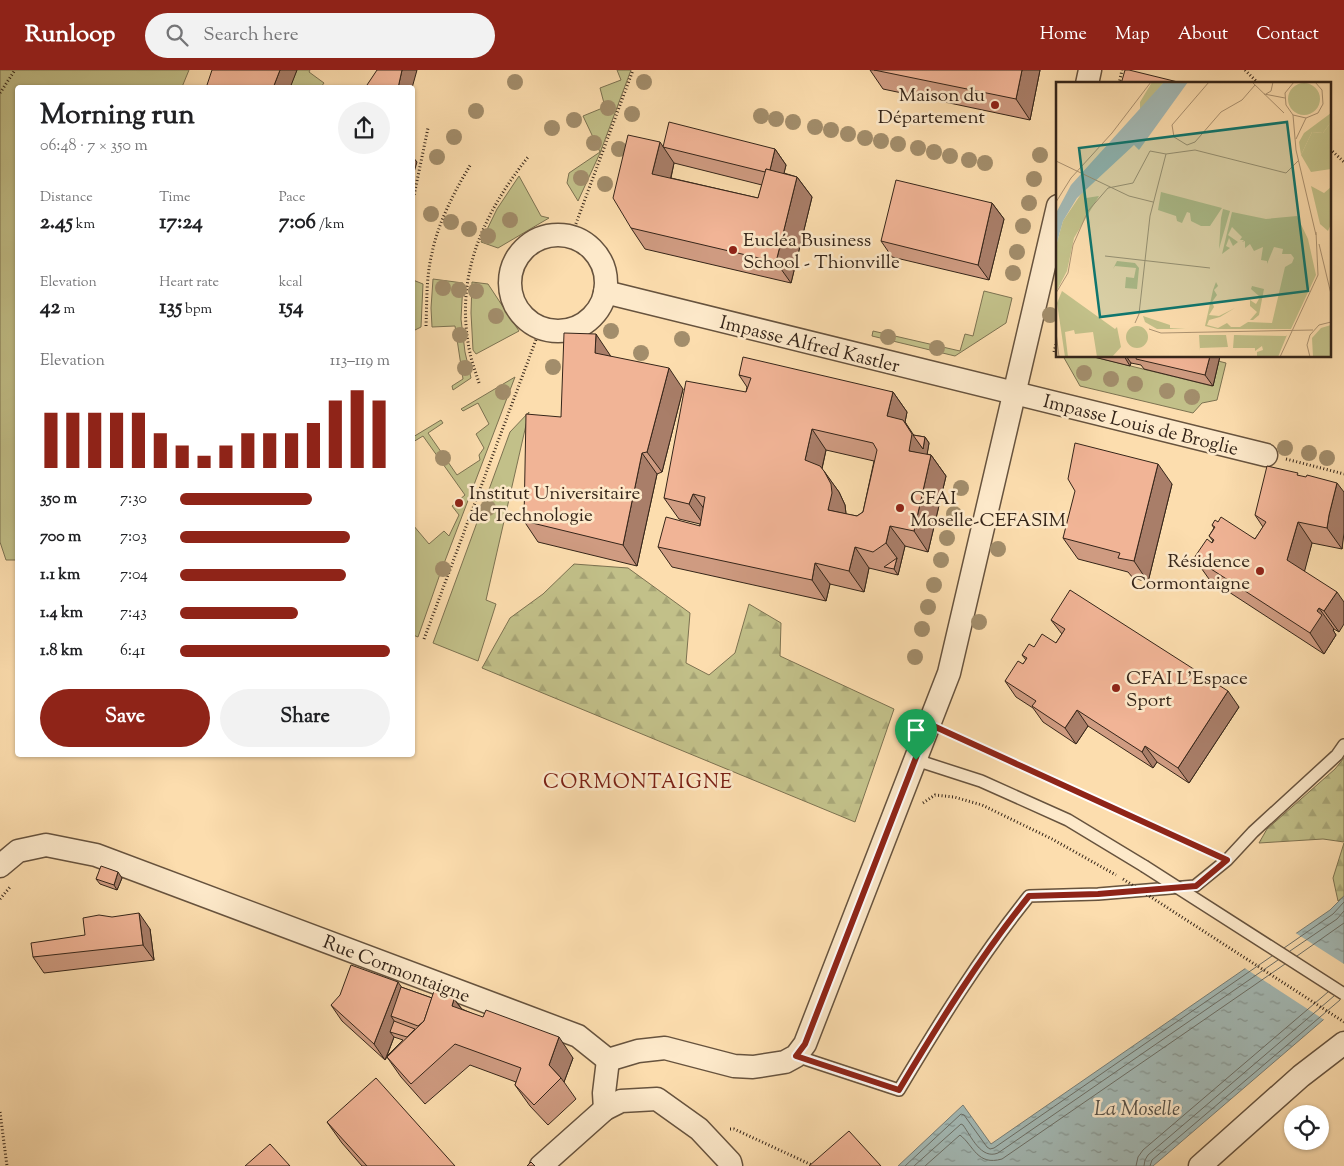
<!DOCTYPE html>
<meta charset="utf-8">
<style>
:root{--surface:#fff;--page:#f2f2f2;--text:#202124;--muted:#757577;--accent:#8f2418}
body{margin:0;font-family:"Sorts Mill Goudy",serif;background:var(--page);color:var(--text);height:100vh;display:flex;flex-direction:column;font-size:19px;white-space:nowrap}
*{box-sizing:border-box;margin:0}
p{font-size:16px;color:var(--muted)}
.icon{flex:none;width:28px;height:28px;fill:none;stroke:currentColor;stroke-width:2;stroke-linecap:round;stroke-linejoin:round}
.map{position:relative;flex:1;overflow:hidden}
.details{position:absolute;left:15px;top:15px;width:400px;height:672px;display:flex;flex-direction:column;background:var(--surface);border-radius:5px;box-shadow:0 1px 4px #0004}
.details>*{flex:none}
.buttons{position:absolute;left:1284px;top:1035px;display:grid;gap:10px}
.buttons a{display:grid;place-items:center;width:45px;height:45px;border-radius:50%;background:var(--surface);box-shadow:0 1px 4px #0004;font-size:25px}
.pin{position:absolute;display:grid;place-items:center;width:42px;height:42px;color:#fff;margin:-51px -21px;border-radius:50% 50% 50% 0;rotate:-45deg;box-shadow:0 0 5px #0007}
.pin .icon{rotate:45deg}
.round{display:grid;place-items:center;flex:none;width:52px;height:52px;border-radius:26px;background:var(--page)}
.headline{display:flex;align-items:center;justify-content:space-between;height:85px;padding:0 25px}
h1{font-size:28px;font-weight:800;line-height:38px}
.figures{display:grid;grid-template-columns:repeat(3,1fr);gap:8px;height:85px;padding:5px 25px}
.figures div{display:grid;align-content:center}
.figures b{font-size:21px;font-weight:800}
.figures small{font-size:14px;font-weight:400}
.figures p{font-size:14px}
.chart{height:140px;padding:10px 25px}
.chart p{display:flex;justify-content:space-between}
.chart svg{width:100%;height:90px;margin-top:5px;stroke:var(--accent);stroke-width:6}
.primary-button{display:flex;gap:10px;margin-top:auto;padding:10px 25px}
.primary-button a{flex:1;height:58px;border-radius:30px;background:var(--accent);color:#fff;font-size:20px;font-weight:800;line-height:58px;text-align:center}
.primary-button a+a{background:var(--page);color:var(--text)}
ul{padding:0 25px;list-style:none;font-size:16px}
li{display:grid;grid-template-columns:80px 60px 1fr;align-items:center;height:38px}
li i{height:12px;border-radius:6px;background:var(--accent)}
header{display:flex;align-items:center;gap:30px;box-sizing:border-box;height:70px;padding:0 25px;background:var(--accent);color:#fff}
header strong{font-size:24px}
nav{display:flex;gap:28px;margin-inline-start:auto;font-size:18px}
.search{width:350px;height:45px;background:var(--page);display:flex;align-items:center;gap:12px;box-sizing:border-box;padding:0 18px;border-radius:28px;color:var(--muted);font-size:19px}
.map>svg:first-child{display:block}
</style>
<header>
<strong>Runloop</strong>
<div class="search"><svg class="icon" aria-label="search" viewBox="0 0 24 24"><circle cx="10" cy="10" r="6"/><path d="M15 15l6 6"/></svg>Search here</div>
<nav><a>Home</a><a>Map</a><a>About</a><a>Contact</a></nav>
</header>
<div class="map">
<svg width="1344" height="1096" viewBox="0 0 1344 1096">
<defs>
<pattern id="forest-firs" width="22" height="20" patternUnits="userSpaceOnUse" patternTransform="scale(1.25)"><rect width="22" height="20" fill="#c2c089"/><path d="M5 1l3.5 6h-7zM16 11l3.5 6h-7z" fill="#a7a576"/></pattern>
<pattern id="water-ripples" width="26" height="14" patternUnits="userSpaceOnUse" patternTransform="scale(1.25)"><rect width="26" height="14" fill="#a3b9b5"/><path d="M2 4q2-2 4 0t4 0M15 11q2-2 4 0t4 0" fill="none" stroke="#869692"/></pattern>
</defs>
<rect width="100%" height="100%" fill="#fcddae"/>
<filter id="stains"><feTurbulence type="fractalNoise" baseFrequency=".004" numOctaves="4"/><feColorMatrix values="0 0 0 0 .2 0 0 0 0 .09 0 0 0 0 .02 0 0 0 .5 -.17"/></filter>
<radialGradient id="worn" r=".72"><stop offset=".6" stop-color="#630" stop-opacity="0"/><stop offset="1" stop-color="#630" stop-opacity=".3"/></radialGradient>
<g fill="#c2c089" stroke="#7c7251">
<path d="M0 0H189L182 17 18 18 17 490H6L0 472Z"/>
<path d="M297 0H310L309 2 324 13 321 17H290Z"/>
<path d="M617 0H631L600 83 578 131 567 113 569 103 600 82 583 46 605 37 600 18 621 10Z"/>
<path d="M519 106 541 146 549 148 498 178 481 172 497 139Z"/>
<path d="M433 209 463 213 461 249 465 282 471 308 453 320 452 316 463 309 455 256 432 257 431 238Z"/>
<path d="M413 210 423 214 421 257 413 261Z"/>
<path d="M472 212 488 214 519 261 476 284 473 280 471 243Z"/>
<path d="M984 221 1012 228 1006 253 955 286 872 266 873 261 960 281 965 264 973 266Z"/>
<path d="M1063 286H1090L1212 316 1218 291 1226 293 1217 330 1202 333 1193 343 1080 316Z"/>
<path d="M515 307 440 504 418 567 413 565V455L429 474 444 461 449 466 459 445 452 436 465 425 423 366 413 372V367L441 350 443 353 428 363 457 405 480 390 479 385 484 378 476 364 489 354 478 333 463 341 461 339Z"/>
<path d="M529 342 486 530 496 534 478 591 433 573 510 362Z"/>
</g>
<g fill="url(#forest-firs)" stroke="#7c7251">
<path d="M574 494 628 498 690 543 686 593 709 605 735 583 749 534 781 553 780 586 894 639 855 752 482 598 510 548 543 524Z"/>
<path d="M1344 688V772L1323 769 1259 773 1267 759 1335 699Z"/>
<path d="M1344 773V826L1338 831 1333 808Z"/>
</g>
<path fill="url(#water-ripples)" stroke="#777e77" d="M1344 826V932L1153 1096H898L963 1035 991 1074 1330 840Z"/>
<path fill="#fcddae" d="M1294 862 1344 894V936L1326 951 1243 897Z"/>
<g fill="none" stroke-linecap="round" stroke-linejoin="round">
<g stroke="#6c6f67" stroke-width="1">
<path d="M1284 878 1333 844 1344 832"/>
<path d="M1290 881 1337 849 1344 841"/>
<path d="M1297 886 1344 853"/>
<path d="M905 1096 961 1044 964 1045 987 1077 990 1079 994 1078 1272 886"/>
<path d="M914 1096 961 1054 963 1055C971 1066 981 1090 998 1083L1278 890"/>
<path d="M925 1096 960 1065C974 1076 977 1096 1002 1089L1285 894"/>
<path d="M1136 1096 1138 1087 1143 1080 1328 922"/>
<path d="M1144 1096 1145 1090 1148 1085 1334 926"/>
<path d="M1150 1096 1152 1090 1340 930"/>
</g>
<defs>
<g id="service">
<path d="M916 690 981 711 1068 750 1144 796"/>
<path d="M796 986 899 1020C939 953 980 887 1029 826L1098 824 1195 816 1227 790 1253 762 1337 685 1344 675"/>
</g>
<g id="minor">
<path d="M1087 14 1090 0"/>
<circle cx="558" cy="213" r="48"/>
<path d="M605 222 1266 385"/>
<path d="M0 796 18 781 46 775 96 785 578 966 608 990"/>
<path d="M608 990 638 981 665 978 734 996 753 997 785 992 796 986 805 974 949 603 1058 136"/>
<path d="M605 1039 604 1023 608 990"/>
<path d="M541 1096 605 1039 621 1031 657 1029 699 1059 730 1092 731 1096"/>
<path d="M1200 1096 1301 1006 1344 973"/>
</g>
</defs>
<use href="#service" stroke="#67533e" stroke-width="14"/>
<use href="#minor" stroke="#67533e" stroke-width="25"/>
<g stroke="#352519" stroke-width="3" stroke-dasharray="1 2.5" stroke-linecap="butt">
<path d="M1245 0 1259 14"/>
<path d="M1119 14 1122 0"/>
<path d="M0 23 15 0"/>
<path d="M1330 79 1344 92"/>
<path d="M412 135 428 58"/>
<path d="M571 167 633 0"/>
<path d="M426 256C427 232 426 207 432 183 438 153 455 120 471 94"/>
<path d="M1054 282 1058 266"/>
<path d="M479 313C476 303 472 293 470 283 454 207 482 146 528 87"/>
<path d="M1286 389 1344 404"/>
<path d="M424 569 537 267"/>
<path d="M950 663 1210 783"/>
<path d="M923 733 935 725 954 727 982 735 1052 769 1116 805"/>
<path d="M0 829 10 817"/>
<path d="M0 1042 7 1096"/>
<path d="M730 1059H734L814 1096"/>
</g>
<use href="#service" stroke="#fde9ca" stroke-width="11"/>
<use href="#minor" stroke="#fde9ca" stroke-width="22"/>
<defs>
<path id="service-bridge" d="M1144 796 1344 924"/>
</defs>
<use href="#service-bridge" stroke="#67533e" stroke-width="14" stroke-linecap="butt"/>
<path stroke="#352519" stroke-width="3" stroke-dasharray="1 2.5" stroke-linecap="butt" d="M1123 809 1344 952"/>
<use href="#service-bridge" stroke="#fde9ca" stroke-width="11"/>
</g>
<g fill="#a28d6b">
<circle cx="515" cy="12" r="8"/>
<circle cx="644" cy="12" r="8"/>
<circle cx="608" cy="38" r="8"/>
<circle cx="476" cy="41" r="8"/>
<circle cx="632" cy="44" r="8"/>
<circle cx="761" cy="46" r="8"/>
<circle cx="776" cy="49" r="8"/>
<circle cx="574" cy="50" r="8"/>
<circle cx="793" cy="52" r="8"/>
<circle cx="815" cy="57" r="8"/>
<circle cx="552" cy="58" r="8"/>
<circle cx="831" cy="60" r="8"/>
<circle cx="848" cy="64" r="8"/>
<circle cx="454" cy="67" r="8"/>
<circle cx="865" cy="68" r="8"/>
<circle cx="881" cy="71" r="8"/>
<circle cx="594" cy="73" r="8"/>
<circle cx="898" cy="74" r="8"/>
<circle cx="918" cy="78" r="8"/>
<circle cx="619" cy="79" r="8"/>
<circle cx="934" cy="82" r="8"/>
<circle cx="1040" cy="85" r="8"/>
<circle cx="950" cy="86" r="8"/>
<circle cx="437" cy="87" r="8"/>
<circle cx="969" cy="90" r="8"/>
<circle cx="985" cy="93" r="8"/>
<circle cx="581" cy="108" r="8"/>
<circle cx="1034" cy="109" r="8"/>
<circle cx="605" cy="114" r="8"/>
<circle cx="1029" cy="133" r="8"/>
<circle cx="431" cy="144" r="8"/>
<circle cx="510" cy="150" r="8"/>
<circle cx="451" cy="152" r="8"/>
<circle cx="1023" cy="156" r="8"/>
<circle cx="469" cy="159" r="8"/>
<circle cx="488" cy="166" r="8"/>
<circle cx="1017" cy="182" r="8"/>
<circle cx="1013" cy="203" r="8"/>
<circle cx="443" cy="218" r="8"/>
<circle cx="459" cy="220" r="8"/>
<circle cx="476" cy="221" r="8"/>
<circle cx="1050" cy="245" r="8"/>
<circle cx="496" cy="246" r="8"/>
<circle cx="611" cy="261" r="8"/>
<circle cx="460" cy="265" r="8"/>
<circle cx="888" cy="267" r="8"/>
<circle cx="682" cy="269" r="8"/>
<circle cx="937" cy="278" r="8"/>
<circle cx="641" cy="283" r="8"/>
<circle cx="553" cy="297" r="8"/>
<circle cx="465" cy="298" r="8"/>
<circle cx="1084" cy="303" r="8"/>
<circle cx="1111" cy="309" r="8"/>
<circle cx="1135" cy="314" r="8"/>
<circle cx="1167" cy="321" r="8"/>
<circle cx="503" cy="322" r="8"/>
<circle cx="1192" cy="327" r="8"/>
<circle cx="1285" cy="378" r="8"/>
<circle cx="1309" cy="383" r="8"/>
<circle cx="443" cy="388" r="8"/>
<circle cx="1327" cy="388" r="8"/>
<circle cx="961" cy="418" r="8"/>
<circle cx="488" cy="438" r="8"/>
<circle cx="954" cy="444" r="8"/>
<circle cx="947" cy="468" r="8"/>
<circle cx="998" cy="479" r="8"/>
<circle cx="941" cy="490" r="8"/>
<circle cx="443" cy="499" r="8"/>
<circle cx="934" cy="515" r="8"/>
<circle cx="928" cy="537" r="8"/>
<circle cx="979" cy="552" r="8"/>
<circle cx="922" cy="559" r="8"/>
<circle cx="915" cy="587" r="8"/>
</g>
<g fill="#cf9b81" stroke="#352519" fill-rule="evenodd">
<path d="M870 0H1040L1030 50 883 19Z"/>
<path d="M663 77 775 79 786 95 784 103 797 107 812 127 791 213 645 179 631 158ZM674 93 762 115 758 128 671 108Z"/>
<path d="M992 133 1004 149 989 210 892 187 881 171Z"/>
<path d="M610 285V286L683 319 662 402 657 404 637 496 538 472 524 451 561 347Z"/>
<path d="M1090 286H1220L1213 316 1144 299 1141 295 1131 293 1130 296Z"/>
<path d="M739 305 893 322 907 342 905 352 913 365 925 367 929 373 927 384 931 385 946 406 928 482 905 476 898 505 869 498 864 522 830 514 826 531 672 497 658 477 700 456V454L679 449 664 428 746 322 747 317ZM826 380 874 391 863 442 857 446 846 444 845 435 839 422 822 399Z"/>
<path d="M1299 405 1343 466 1342 479 1312 473 1304 501 1339 562 1334 559 1333 560 1336 565 1324 584 1209 509 1194 488 1213 471 1209 466 1214 458 1212 455 1218 452 1255 469 1263 457 1255 445Z"/>
<path d="M1172 414 1148 512 1133 508 1128 502 1078 489 1063 468Z"/>
<path d="M1051 550 1239 637 1189 713 1157 692 1153 698 1088 656 1076 674 1043 652 1033 638 1016 627 1005 611 1023 594 1026 590 1022 585 1034 577 1056 573 1062 564Z"/>
<path d="M122 808 117 820 100 814 96 809Z"/>
<path d="M150 859 154 890 44 903 33 887Z"/>
<path d="M401 917 432 928 454 929 462 939 573 988 564 1012 576 1029 548 1055 530 1036 515 1015 516 1012 470 995 425 1034 401 1007 387 987 385 990 342 951 331 935ZM394 967 403 970 387 986Z"/>
<path d="M327 1052 455 1096H362L342 1073Z"/>
</g>
<g fill="#a97e69" stroke="#352519">
<path d="M280 0H297L290 18H273Z"/>
<path d="M402 0H417L412 18H398Z"/>
<path d="M1022 0H1040L1030 50 1016 29Z"/>
<path d="M660 72 674 93 667 124 652 104Z"/>
<path d="M775 79 786 95 780 119 769 104Z"/>
<path d="M412 86 417 92 412 109Z"/>
<path d="M797 107 812 127 791 213 776 192Z"/>
<path d="M992 133 1004 149 989 210 978 195Z"/>
<path d="M596 264 610 285V304L595 283Z"/>
<path d="M1124 286H1126L1131 293 1130 296Z"/>
<path d="M1210 286H1220L1213 316 1205 305Z"/>
<path d="M669 298 683 319 662 402 647 382Z"/>
<path d="M893 322 907 342 905 352 923 379 925 367 929 373 927 385 909 381 887 346Z"/>
<path d="M812 359 826 380 819 411 805 390Z"/>
<path d="M642 383 657 404 637 496 623 475Z"/>
<path d="M931 385 946 406 928 482 914 461Z"/>
<path d="M1158 394 1172 414 1148 512 1134 491Z"/>
<path d="M824 401 839 422 845 435 846 444 828 440Z"/>
<path d="M1337 413 1344 422V463L1342 479 1327 458 1329 445Z"/>
<path d="M693 424 708 444 704 455 689 434Z"/>
<path d="M1298 452 1312 473 1302 511 1287 490Z"/>
<path d="M890 456 905 476 898 505 894 499 897 488 886 473Z"/>
<path d="M855 477 869 498 864 522 849 501Z"/>
<path d="M815 493 830 514 826 531 812 510Z"/>
<path d="M1337 522 1344 532V554L1339 562 1324 541Z"/>
<path d="M1319 538 1334 559 1333 560 1336 565 1324 584 1310 563 1317 541Z"/>
<path d="M1228 621 1239 637 1189 713 1178 698Z"/>
<path d="M1077 640 1088 656 1076 674 1065 658Z"/>
<path d="M1145 676 1157 692 1153 698 1142 682Z"/>
<path d="M118 802 122 808 117 820 114 815Z"/>
<path d="M139 843 150 859 154 890 143 875Z"/>
<path d="M398 912 409 928 391 946 398 957 390 962 394 967 385 990 374 974Z"/>
<path d="M454 929 469 949 452 936Z"/>
<path d="M559 967 573 988 564 1012 561 1008 549 995Z"/>
</g>
<g fill="#f1b496" stroke="#352519" fill-rule="evenodd">
<path d="M212 0H280L273 18H206Z"/>
<path d="M377 0H402L398 18H365Z"/>
<path d="M874 0H1022L1016 29Z"/>
<path d="M1125 0H1129L1186 14H1121Z"/>
<path d="M669 52 775 79 770 100 766 99 765 102 663 77Z"/>
<path d="M628 65 660 72 652 104 758 128 766 99 797 107 776 192 631 158 613 128Z"/>
<path d="M896 110 992 133 978 195 881 171Z"/>
<path d="M564 263 596 264 595 283 669 298 647 382 642 383 623 475 524 451 526 344 561 347Z"/>
<path d="M1137 286H1210L1205 305 1136 289Z"/>
<path d="M743 287 893 322 887 346 903 350 912 364 909 381 931 385 914 461 890 456 886 473 873 482 855 477 849 501 815 493 812 510 658 477 666 447 700 456 705 427 693 424 689 434 664 428 686 311 746 322 751 308 739 305ZM812 359 873 373 877 380 863 442 857 446 828 440 832 423 831 414 824 401 820 396 805 390Z"/>
<path d="M913 365 925 367 923 379Z"/>
<path d="M1075 373 1158 394 1134 491 1118 488 1120 483 1063 468 1075 421 1068 409Z"/>
<path d="M1267 396 1298 403 1297 405 1306 407 1307 405 1337 413 1329 445 1327 458 1298 452 1287 490 1337 522 1324 541 1319 538 1317 541 1322 545 1310 563 1194 488 1207 469 1212 473 1214 470 1209 466 1215 457 1212 455 1215 450 1218 452 1221 447 1255 469 1266 452 1255 445Z"/>
<path d="M897 488 894 499 884 497Z"/>
<path d="M1070 520 1228 621 1178 698 1145 676 1142 682 1077 640 1065 658 1032 636 1036 631 1005 611 1018 591 1023 594 1027 588 1022 585 1029 574 1034 577 1042 564 1056 573 1065 559 1051 550Z"/>
<path d="M101 796 118 802 114 815 96 809Z"/>
<path d="M139 843 143 875 33 887 31 873 85 865 83 848 99 845 112 847Z"/>
<path d="M351 895 398 912 374 974 331 935 340 925Z"/>
<path d="M401 917 432 928 424 951 418 956 391 946Z"/>
<path d="M434 921 454 929 452 936 483 947 486 940 559 967 549 995 561 1008 534 1035 515 1015 521 998 455 974 411 1014 387 987 424 951Z"/>
<path d="M394 951 415 959 407 967 390 962Z"/>
<path d="M376 1008 455 1096H367L327 1052Z"/>
<path d="M849 1061 881 1096H809Z"/>
<path d="M270 1074 290 1096H245Z"/>
<path d="M531 1092 535 1096H527Z"/>
</g>
<g fill="none" stroke-linecap="round" stroke-linejoin="round">
<defs>
<path id="route" d="M929 654 1227 790 1196 816 1098 824 1029 826C980 887 939 953 899 1020L796 986 805 974Z"/>
</defs>
<use href="#route" stroke="#fff" stroke-width="10"/>
<use href="#route" stroke="#8f2418" stroke-width="6"/>
</g>
<g fill="#8f2418" stroke="#fde9ca" stroke-width="2">
<circle cx="995" cy="35" r="5"/>
<circle cx="733" cy="180" r="5"/>
<circle cx="459" cy="433" r="5"/>
<circle cx="900" cy="438" r="5"/>
<circle cx="1260" cy="501" r="5"/>
<circle cx="1116" cy="618" r="5"/>
</g>
<g text-anchor="middle" stroke-width="5" stroke-linejoin="round" paint-order="stroke">
<g font-size="19" fill="#352519" stroke="#fde9ca" text-anchor="start">
<text x="985" y="31" text-anchor="end">Maison du<tspan x="985" dy="22">Département</tspan></text>
<text x="743" y="176">Eucléa Business<tspan x="743" dy="22">School - Thionville</tspan></text>
<text x="469" y="429">Institut Universitaire<tspan x="469" dy="22">de Technologie</tspan></text>
<text x="910" y="434">CFAI<tspan x="910" dy="22">Moselle-CEFASIM</tspan></text>
<text x="1250" y="497" text-anchor="end">Résidence<tspan x="1250" dy="22">Cormontaigne</tspan></text>
<text x="1126" y="614">CFAI L'Espace<tspan x="1126" dy="22">Sport</tspan></text>
</g>
<g font-size="19" fill="#352519" stroke="#fde9ca">
<text transform="translate(810 273) rotate(14)" y="7">Impasse Alfred Kastler</text>
<text transform="translate(1141 354) rotate(14)" y="7">Impasse Louis de Broglie</text>
<text transform="translate(397 898) rotate(21)" y="7">Rue Cormontaigne</text>
</g>
<g font-size="20" letter-spacing="1" fill="#7a1f14" stroke="#fde9ca">
<text x="638" y="718">CORMONTAIGNE</text>
</g>
<g font-size="20" font-style="italic" fill="#565148" stroke="#fde9ca">
<text x="1137" y="1045">La Moselle</text>
</g>
</g>
<g transform="translate(1056 12)">
<rect width="275" height="275" fill="#fcddae"/>
<path d="M232 17a16 16 0 1 1 32 0a16 16 0 1 1-32 0ZM275 31V40L267 51 256 50 245 73 243 60 248 51ZM167 127 174 129 163 167 165 136ZM176 130 210 137 241 134 252 157 260 193 235 247H162L149 244 157 208 160 200 162 204 158 208 161 213 156 220 158 225 153 233 163 234 179 226 164 235 153 238 151 243 162 246 171 241 175 245H184L192 240 216 241 229 185 236 181 238 176 235 172H226L227 167 218 165 211 182V179L205 178 207 165 198 169 194 162 189 166V159L186 160 188 158H184L186 155 176 145 172 153 182 160 177 164 173 156 170 164 174 166 166 172ZM61 179 79 181 83 186 81 207 69 206 70 195 78 196 80 186 59 184 57 187ZM196 204 208 207 203 233 197 238H194L201 230 194 224V218L200 222 204 215 195 207ZM6 209 59 247 61 245 65 265 56 275H41L37 250 19 252 18 248 9 250 12 275H9L1 221ZM87 234 114 243V246L130 247H101L89 240ZM275 243V275H257L256 256 265 246ZM70 255a11 11 0 1 1 22 0a11 11 0 1 1-22 0ZM143 253H170L172 265 144 266V269ZM178 253 230 254 231 253 222 275H201V270L207 268 206 264 199 269V266H177Z" fill="#c2c089"/>
<path d="M96 0H108L84 29V20ZM275 40V87L255 90 245 73 256 50 267 51ZM255 104 268 111 275 105V142L272 149 264 142ZM29 106 30 116 43 114 18 156 11 189 0 210V164L7 139ZM105 110 166 126 154 144H145L135 139 134 131 131 130 126 141 121 139 120 134 102 128Z" fill="#c2c089"/>
<path d="M108 0H132L83 68 78 63 21 116 7 139 0 164V131L15 103Z" fill="#a3b9b5"/>
<path fill="none" stroke="#ac9372" stroke-width="1" d="M153 0 116 43 118 55 131 63 139 60 165 30 186 18 199 3M196 0 228 31M238 0 229 11 230 23 237 33 250 36 262 31 267 22 266 8 259 0M208 12 229 16M210 12 215 9 217 0M237 33 240 68 260 153M240 57 250 36M110 72 139 68 230 91 242 79M0 79 73 114 97 120M0 120 15 96 56 51 95 0M263 162 275 212M49 174 154 186M0 211 12 191 17 163 32 129 52 106 77 101 94 69 110 72M79 241 83 232 94 134 110 72M93 247 105 251 257 248M0 250 3 275M224 275 262 193 260 150M254 275 251 263 254 253 263 243 275 240"/>
<path fill="#0f766e" fill-opacity="0.15" stroke="#0f766e" stroke-width="2.5" d="M231 40 252 209 44 235 23 66Z"/>
<rect width="275" height="275" fill="none" stroke="#352519" stroke-width="2.5"/>
</g>
<rect width="100%" height="100%" filter="url(#stains)"/>
<rect width="100%" height="100%" fill="url(#worn)"/>
</svg>
<div class="buttons">
<a><svg class="icon" aria-label="locate" viewBox="0 0 24 24"><circle cx="12" cy="12" r="6"/><path d="M12 2v4M12 18v4M2 12h4M18 12h4"/></svg></a>
</div>
<div class="pin" style="left:916px;top:690px;background:#1e9e55"><svg class="icon" aria-label="arrive" viewBox="0 0 24 24"><path d="M6 21V4h12l-3 4 3 4H6"/></svg></div>
<section class="details">
<div class="headline"><div><h1>Morning run</h1><p>06:48 · 7 × 350 m</p></div><a class="round"><svg class="icon" aria-label="share" viewBox="0 0 24 24"><path d="M12 15V3M7 8l5-5 5 5M5 13v7h14v-7"/></svg></a></div>
<div class="figures">
<div><p>Distance</p><b>2.45<small> km</small></b></div>
<div><p>Time</p><b>17:24</b></div>
<div><p>Pace</p><b>7:06<small> /km</small></b></div>
</div>
<div class="figures">
<div><p>Elevation</p><b>42<small> m</small></b></div>
<div><p>Heart rate</p><b>135<small> bpm</small></b></div>
<div><p>kcal</p><b>154</b></div>
</div>
<div class="chart"><p><span>Elevation</span>113–119 m</p>
<svg viewBox="0 0 160 44" preserveAspectRatio="none"><path d="M5 44V17M15 44V17M25 44V17M35 44V17M45 44V17M55 44V27M65 44V33M75 44V38M85 44V33M95 44V27M105 44V27M115 44V27M125 44V22M135 44V11M145 44V6M155 44V11"/></svg>
</div>
<ul>
<li><b>350 m</b>7:30<i style="width:63%"></i></li>
<li><b>700 m</b>7:03<i style="width:81%"></i></li>
<li><b>1.1 km</b>7:04<i style="width:79%"></i></li>
<li><b>1.4 km</b>7:43<i style="width:56%"></i></li>
<li><b>1.8 km</b>6:41<i style="width:100%"></i></li>
</ul>
<div class="primary-button"><a>Save</a><a>Share</a></div>
</section>
</div>
